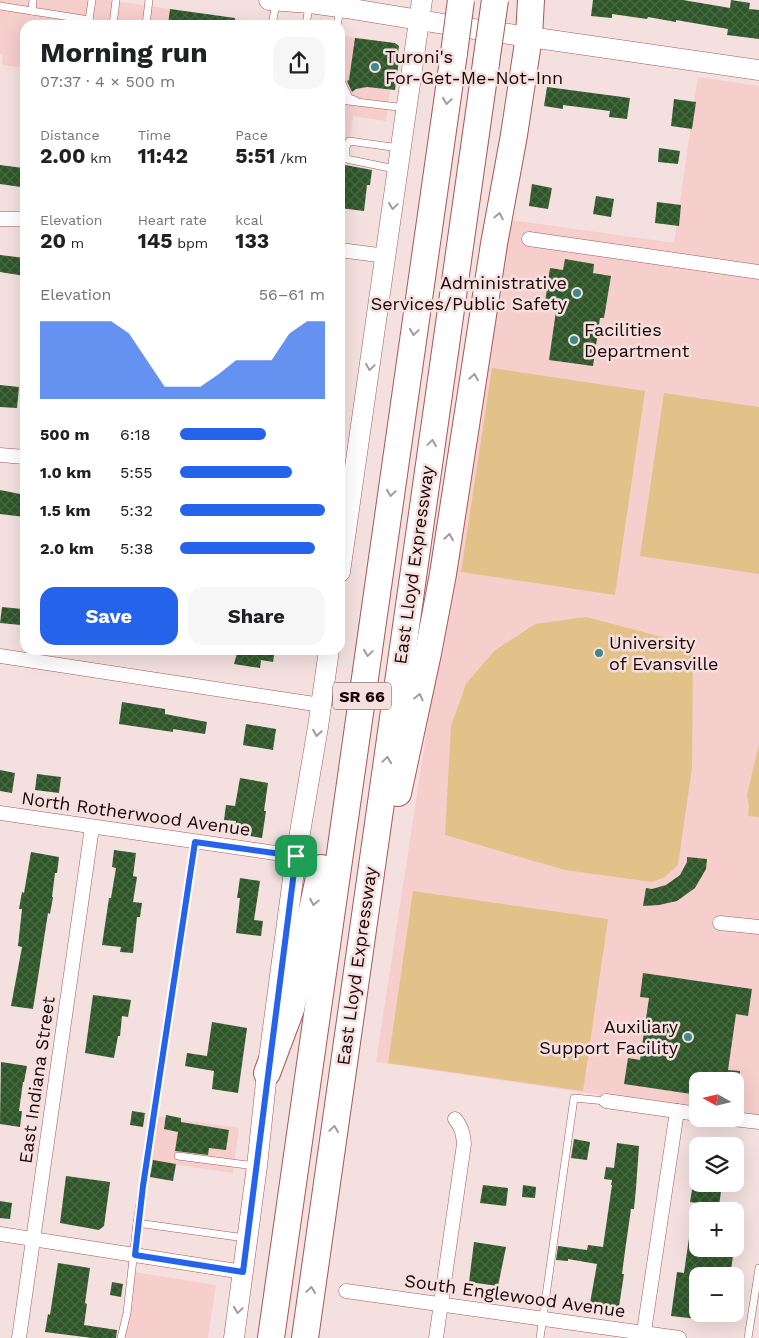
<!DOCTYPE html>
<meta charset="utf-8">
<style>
:root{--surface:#fff;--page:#f6f6f6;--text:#202124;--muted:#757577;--accent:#2563eb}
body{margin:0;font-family:"Work Sans",sans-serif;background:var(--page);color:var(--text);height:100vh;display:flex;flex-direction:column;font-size:19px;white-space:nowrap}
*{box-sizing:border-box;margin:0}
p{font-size:16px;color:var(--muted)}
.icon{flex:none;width:28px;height:28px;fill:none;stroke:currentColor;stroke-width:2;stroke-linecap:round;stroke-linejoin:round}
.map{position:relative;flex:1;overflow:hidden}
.sheet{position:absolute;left:20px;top:20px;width:325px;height:635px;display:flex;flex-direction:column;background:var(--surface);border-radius:15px;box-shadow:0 5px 20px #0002}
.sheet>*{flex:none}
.needle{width:32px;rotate:278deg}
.fabs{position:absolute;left:689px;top:1072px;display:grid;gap:10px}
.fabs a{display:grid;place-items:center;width:55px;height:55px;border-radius:10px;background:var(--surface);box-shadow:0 5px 20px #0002;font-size:25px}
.pin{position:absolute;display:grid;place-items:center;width:42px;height:42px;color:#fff;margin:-21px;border-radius:10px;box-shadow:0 2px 8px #0006}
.round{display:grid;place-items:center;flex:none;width:52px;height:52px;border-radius:15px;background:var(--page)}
.head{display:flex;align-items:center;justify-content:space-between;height:85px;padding:0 20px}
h1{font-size:28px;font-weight:700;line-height:38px}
.figures{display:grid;grid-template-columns:repeat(3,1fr);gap:8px;height:85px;padding:5px 20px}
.figures div{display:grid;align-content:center}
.figures b{font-size:21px;font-weight:700}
.figures small{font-size:14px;font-weight:400}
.figures p{font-size:14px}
.chart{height:140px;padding:10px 20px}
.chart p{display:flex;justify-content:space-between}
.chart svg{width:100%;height:90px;margin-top:5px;fill:var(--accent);opacity:.7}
.primary-button{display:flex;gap:10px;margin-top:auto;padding:10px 20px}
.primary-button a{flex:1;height:58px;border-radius:15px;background:var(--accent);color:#fff;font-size:20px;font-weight:700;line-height:58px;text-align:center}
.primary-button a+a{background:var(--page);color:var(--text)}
ul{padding:0 20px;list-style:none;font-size:16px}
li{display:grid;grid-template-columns:80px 60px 1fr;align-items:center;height:38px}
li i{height:12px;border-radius:6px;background:var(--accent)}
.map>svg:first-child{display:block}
</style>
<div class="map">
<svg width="759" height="1338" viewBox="0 0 759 1338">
<defs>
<pattern id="building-cross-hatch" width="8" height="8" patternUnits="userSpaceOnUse" patternTransform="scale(1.25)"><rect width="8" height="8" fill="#2e5629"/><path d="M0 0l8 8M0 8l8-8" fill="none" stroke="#4a6945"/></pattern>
</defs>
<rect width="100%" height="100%" fill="#f3e0df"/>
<g fill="#f6cecc">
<path d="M0 0H108L276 25H25V68L2 65 3 55 0 54Z"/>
<path d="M340 35 393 43 396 46 386 121 353 116 347 163 340 162Z"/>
<path d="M698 77 759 86V1118L735 1114V1081H698L697 1109 376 1062 505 219 674 243Z"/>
<path d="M157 1116 239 1128 233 1173 151 1161Z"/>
<path d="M134 1272 216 1285 208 1338H125Z"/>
</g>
<g fill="#e2c289">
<path d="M492 368 645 391 615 595 461 572Z"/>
<path d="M664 393 759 407V574L640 556Z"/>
<path d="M586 617 693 645 692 768 678 865 665 877 652 882 565 870 445 835 451 726 466 684 494 651 535 624Z"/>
<path d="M759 744V817L748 816 749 806 747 795Z"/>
<path d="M413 891 608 919 583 1091 388 1063Z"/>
</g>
<g fill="url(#building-cross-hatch)">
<path d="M593 0H683L730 8 731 0 750 3 749 9 759 10V39L727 35 728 29 676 20V22L648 17 647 19 612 14V18L591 16Z"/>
<path d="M170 9 235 18 234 25H168Z"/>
<path d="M355 38 395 43 399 46 398 53H400L395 90 367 87 356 89 352 92 347 81 349 80Z"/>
<path d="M547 87 630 98 627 119 609 117 610 111 563 105V109L544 106Z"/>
<path d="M674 99 696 102 692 129 671 126Z"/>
<path d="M659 148 680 151 678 164 658 162Z"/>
<path d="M340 164 372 170 370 185H367L364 211 340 208 341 182 340 181Z"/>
<path d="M0 165 23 168 21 187 0 184Z"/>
<path d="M532 184 552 188 548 209 529 206Z"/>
<path d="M596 196 614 199 611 217 593 214Z"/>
<path d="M657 202 681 205 679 226 655 223Z"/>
<path d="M0 255 25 258V276L0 272Z"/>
<path d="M565 259 594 264 593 273 611 276 604 318H600L593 366 549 360 556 311 544 309 550 268 563 270Z"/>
<path d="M0 385 19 387 17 408 0 407Z"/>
<path d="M0 490 25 495V517L0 514Z"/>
<path d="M2 607 22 609 21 625 0 623Z"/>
<path d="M238 650H275L273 662 261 660 260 668 234 664Z"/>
<path d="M122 702 165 709V714L207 722 205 734 173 729V732L119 724Z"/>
<path d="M246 724 276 729 273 750 243 745Z"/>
<path d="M0 770 15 773 12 793 0 791Z"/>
<path d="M37 774 61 777 59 793 35 790Z"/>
<path d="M240 778 268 783 264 811H266L262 838 250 836 251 830 235 827 236 821 224 820 226 805 235 806Z"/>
<path d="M114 850 136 853 133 876 137 877 133 902 142 903 140 917H137L133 953 120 952 121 947 102 945 109 898H111L116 868 112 867Z"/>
<path d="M31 852 59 857 57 873H55L52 897H53L50 914 48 913 33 1009 11 1006 22 947 18 946 22 909H19L22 892 24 893Z"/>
<path d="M687 857 707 859 706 869 695 888 677 901 659 905 643 906 646 888 652 889 666 885 680 875 687 862Z"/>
<path d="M240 878 260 881 254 920 263 921 261 936 236 933 240 898H237Z"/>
<path d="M643 973 752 989 748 1016 736 1014 728 1070 740 1071 739 1081H698V1095L624 1084 628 1058 640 1060 649 998 640 997Z"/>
<path d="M93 995 131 1000 128 1017 122 1016 120 1036H118L114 1058 85 1053Z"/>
<path d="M212 1022 247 1028 238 1093 212 1089 214 1071 185 1066 187 1053 207 1056Z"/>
<path d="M1 1062 27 1066 24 1082H23L19 1111H22L20 1127 0 1124Z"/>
<path d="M132 1111 145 1113 143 1127 130 1125Z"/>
<path d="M166 1115 181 1118V1122L229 1130 226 1150 209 1148 208 1155 175 1151 178 1132 164 1129Z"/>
<path d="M574 1139 590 1142 587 1160 571 1158Z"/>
<path d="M617 1143 639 1146 636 1188 634 1209H631L625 1251 622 1274H624L618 1313 589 1309 597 1264 568 1259V1261L556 1260 558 1246 587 1250 588 1245 603 1247 612 1185H611L612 1180 604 1179 606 1167 614 1168Z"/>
<path d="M153 1160 176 1164 173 1181 150 1177Z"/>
<path d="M66 1176 110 1182 104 1226 99 1230 60 1223Z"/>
<path d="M693 1184H722L719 1206 690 1202Z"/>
<path d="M483 1185 508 1188 506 1206 480 1203Z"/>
<path d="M523 1185 536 1187 535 1198 522 1197Z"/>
<path d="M0 1201 12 1203 10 1219 0 1218Z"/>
<path d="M691 1224 698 1225V1249H711L710 1252 733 1256 730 1276H698V1319L671 1316 677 1272 684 1273Z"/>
<path d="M474 1242 506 1247 498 1286 469 1282Z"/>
<path d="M58 1263 90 1268 85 1303 87 1304 84 1325 117 1330 116 1338H92L45 1332 48 1314 50 1315Z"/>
<path d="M112 1282 123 1284 121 1297 110 1295Z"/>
</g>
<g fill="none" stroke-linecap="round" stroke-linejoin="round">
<defs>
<g id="lane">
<path d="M33 0 32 11 89 20V25"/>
<path d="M0 6 32 11"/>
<path d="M89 20 92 0"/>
<path d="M113 25 116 0"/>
<path d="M146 25 149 0"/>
<path d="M272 25 276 3"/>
<path d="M306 25 309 6"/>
<path d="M337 25 340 10"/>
<path d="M340 79 349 98 355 100"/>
<path d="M340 100 406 108"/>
<path d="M395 169 346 159V147L349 141 399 148"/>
<path d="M178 1156 255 1166"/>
<path d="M137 1223 245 1238"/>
<path d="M121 1338 127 1313 137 1223 195 842"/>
<path d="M540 1338 574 1098 606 1101"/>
<path d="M748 1338 759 1268"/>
</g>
<g id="street">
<path d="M0 219H25"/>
<path d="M529 239 759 272"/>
<path d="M340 250 386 256"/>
<path d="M0 455 25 457"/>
<path d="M0 656 321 705"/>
<path d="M0 813 296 856"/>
<path d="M720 923 759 927"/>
<path d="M606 1101 698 1114"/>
<path d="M733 1119 759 1122"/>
<path d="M0 1234 243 1272"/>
<path d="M346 1291 679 1338"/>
<path d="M19 1338 92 827"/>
<path d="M436 1338 464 1144C463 1134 462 1127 455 1119"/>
<path d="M643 1338 677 1111"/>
</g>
<g id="secondary">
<path d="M269 0 310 3 346 8 474 29 759 70"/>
<path d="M340 572 422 0"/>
<path d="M234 1338 257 1166 267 1073 296 856 318 727 329 650"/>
</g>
<g id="highway">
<path d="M398 793 428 653 443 574 494 244 514 135 529 36 531 0"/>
<path d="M267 1073 291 1009 321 868"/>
<path d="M271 1338 454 53"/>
<path d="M305 1338 486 63"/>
</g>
</defs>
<use href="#lane" stroke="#a65857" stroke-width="8"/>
<use href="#street" stroke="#a65857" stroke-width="15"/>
<use href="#secondary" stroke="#a65857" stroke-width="21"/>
<use href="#highway" stroke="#a65857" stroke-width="28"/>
<use href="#lane" stroke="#fff" stroke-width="7"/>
<use href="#street" stroke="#fff" stroke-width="14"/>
<use href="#secondary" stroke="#fff" stroke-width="20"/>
<use href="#highway" stroke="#fff" stroke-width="26"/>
<defs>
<g id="highway-bridge">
<path d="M454 53 461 0"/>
<path d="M486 63 495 0"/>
</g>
</defs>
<use href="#highway-bridge" stroke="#a65857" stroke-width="28" stroke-linecap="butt"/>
<use href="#highway-bridge" stroke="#fff" stroke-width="26"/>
</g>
<defs><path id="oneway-chevron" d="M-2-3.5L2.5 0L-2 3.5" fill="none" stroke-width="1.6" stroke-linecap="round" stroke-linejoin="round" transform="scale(1.25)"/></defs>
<g stroke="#a59a9b">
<use href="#oneway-chevron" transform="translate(447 101) rotate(98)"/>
<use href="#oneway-chevron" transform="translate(393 206) rotate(98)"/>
<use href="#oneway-chevron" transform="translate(499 216) rotate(-79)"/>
<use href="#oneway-chevron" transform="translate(414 332) rotate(98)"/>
<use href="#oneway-chevron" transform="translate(370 367) rotate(98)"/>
<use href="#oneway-chevron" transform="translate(474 377) rotate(-81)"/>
<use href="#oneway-chevron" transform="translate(432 443) rotate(-82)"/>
<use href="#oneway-chevron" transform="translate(391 493) rotate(98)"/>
<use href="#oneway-chevron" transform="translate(449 537) rotate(-81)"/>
<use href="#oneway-chevron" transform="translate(368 653) rotate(98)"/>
<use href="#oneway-chevron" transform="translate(419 697) rotate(-77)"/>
<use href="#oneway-chevron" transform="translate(317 733) rotate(99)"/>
<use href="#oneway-chevron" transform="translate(387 760) rotate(-82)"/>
<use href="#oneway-chevron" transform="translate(314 902) rotate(101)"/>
<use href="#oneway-chevron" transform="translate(334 1129) rotate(-82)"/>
<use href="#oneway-chevron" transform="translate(311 1290) rotate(-82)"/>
<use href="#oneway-chevron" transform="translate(238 1310) rotate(98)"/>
</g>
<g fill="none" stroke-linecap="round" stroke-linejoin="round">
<defs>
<path id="route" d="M195 842 296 856 243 1272 135 1255 143 1186Z"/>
</defs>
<use href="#route" stroke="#fff" stroke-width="10"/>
<use href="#route" stroke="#2563eb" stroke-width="6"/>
</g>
<g fill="#40888d" stroke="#f3e0df" stroke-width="2">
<circle cx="375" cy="67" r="5"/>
<circle cx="577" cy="293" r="5"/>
<circle cx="574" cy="340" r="5"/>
<circle cx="599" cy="653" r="5"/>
<circle cx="688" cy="1037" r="5"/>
</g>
<g text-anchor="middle" stroke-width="5" stroke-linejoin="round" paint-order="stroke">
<rect fill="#f3e0df" stroke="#5f4546" stroke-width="1" x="333" y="682.5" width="58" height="27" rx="4"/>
<g font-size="16" font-weight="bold" fill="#1f0304">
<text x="362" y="702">SR 66</text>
</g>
<g font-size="18" fill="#1f0304" stroke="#f3e0df" text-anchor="start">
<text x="385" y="63">Turoni's<tspan x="385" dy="21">For-Get-Me-Not-Inn</tspan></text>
<text x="567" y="289" text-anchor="end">Administrative<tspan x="567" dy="21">Services/Public Safety</tspan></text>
<text x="584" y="336">Facilities<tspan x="584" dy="21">Department</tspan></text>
<text x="609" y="649">University<tspan x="609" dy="21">of Evansville</tspan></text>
<text x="678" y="1033" text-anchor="end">Auxiliary<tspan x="678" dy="21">Support Facility</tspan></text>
</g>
<g font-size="18" fill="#1f0304" stroke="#f3e0df">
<text transform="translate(414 565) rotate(-82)" y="6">East Lloyd Expressway</text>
<text transform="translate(136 814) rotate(8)" y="6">North Rotherwood Avenue</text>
<text transform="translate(357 966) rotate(-82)" y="6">East Lloyd Expressway</text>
<text transform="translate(37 1080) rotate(-82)" y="6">East Indiana Street</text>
<text transform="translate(515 1296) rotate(8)" y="6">South Englewood Avenue</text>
</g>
</g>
</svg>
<div class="fabs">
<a><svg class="needle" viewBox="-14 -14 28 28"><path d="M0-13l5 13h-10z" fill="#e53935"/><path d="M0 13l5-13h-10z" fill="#757577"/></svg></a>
<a><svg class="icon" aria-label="layers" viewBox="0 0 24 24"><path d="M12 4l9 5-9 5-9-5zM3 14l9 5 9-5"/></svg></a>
<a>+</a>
<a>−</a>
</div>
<div class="pin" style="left:296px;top:856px;background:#1e9e55"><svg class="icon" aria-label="arrive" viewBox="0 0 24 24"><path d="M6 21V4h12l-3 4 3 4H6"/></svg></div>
<section class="sheet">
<div class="head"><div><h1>Morning run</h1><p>07:37 · 4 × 500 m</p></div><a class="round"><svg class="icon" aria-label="share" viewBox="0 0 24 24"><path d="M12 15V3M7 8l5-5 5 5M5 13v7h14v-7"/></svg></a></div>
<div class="figures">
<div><p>Distance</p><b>2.00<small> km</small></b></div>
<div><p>Time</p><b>11:42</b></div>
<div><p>Pace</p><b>5:51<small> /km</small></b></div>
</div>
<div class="figures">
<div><p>Elevation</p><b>20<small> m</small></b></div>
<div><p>Heart rate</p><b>145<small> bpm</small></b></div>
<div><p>kcal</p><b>133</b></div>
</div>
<div class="chart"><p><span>Elevation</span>56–61 m</p>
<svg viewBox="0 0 160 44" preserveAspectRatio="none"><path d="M0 44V6L10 6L20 6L30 6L40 6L50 12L60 25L70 38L80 38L90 38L100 32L110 25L120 25L130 25L140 12L150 6L160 6V44z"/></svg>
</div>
<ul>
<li><b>500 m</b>6:18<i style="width:59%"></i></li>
<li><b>1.0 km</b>5:55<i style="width:77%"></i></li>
<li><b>1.5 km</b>5:32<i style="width:100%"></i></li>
<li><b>2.0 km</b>5:38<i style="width:93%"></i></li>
</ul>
<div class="primary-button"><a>Save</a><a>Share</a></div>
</section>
</div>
